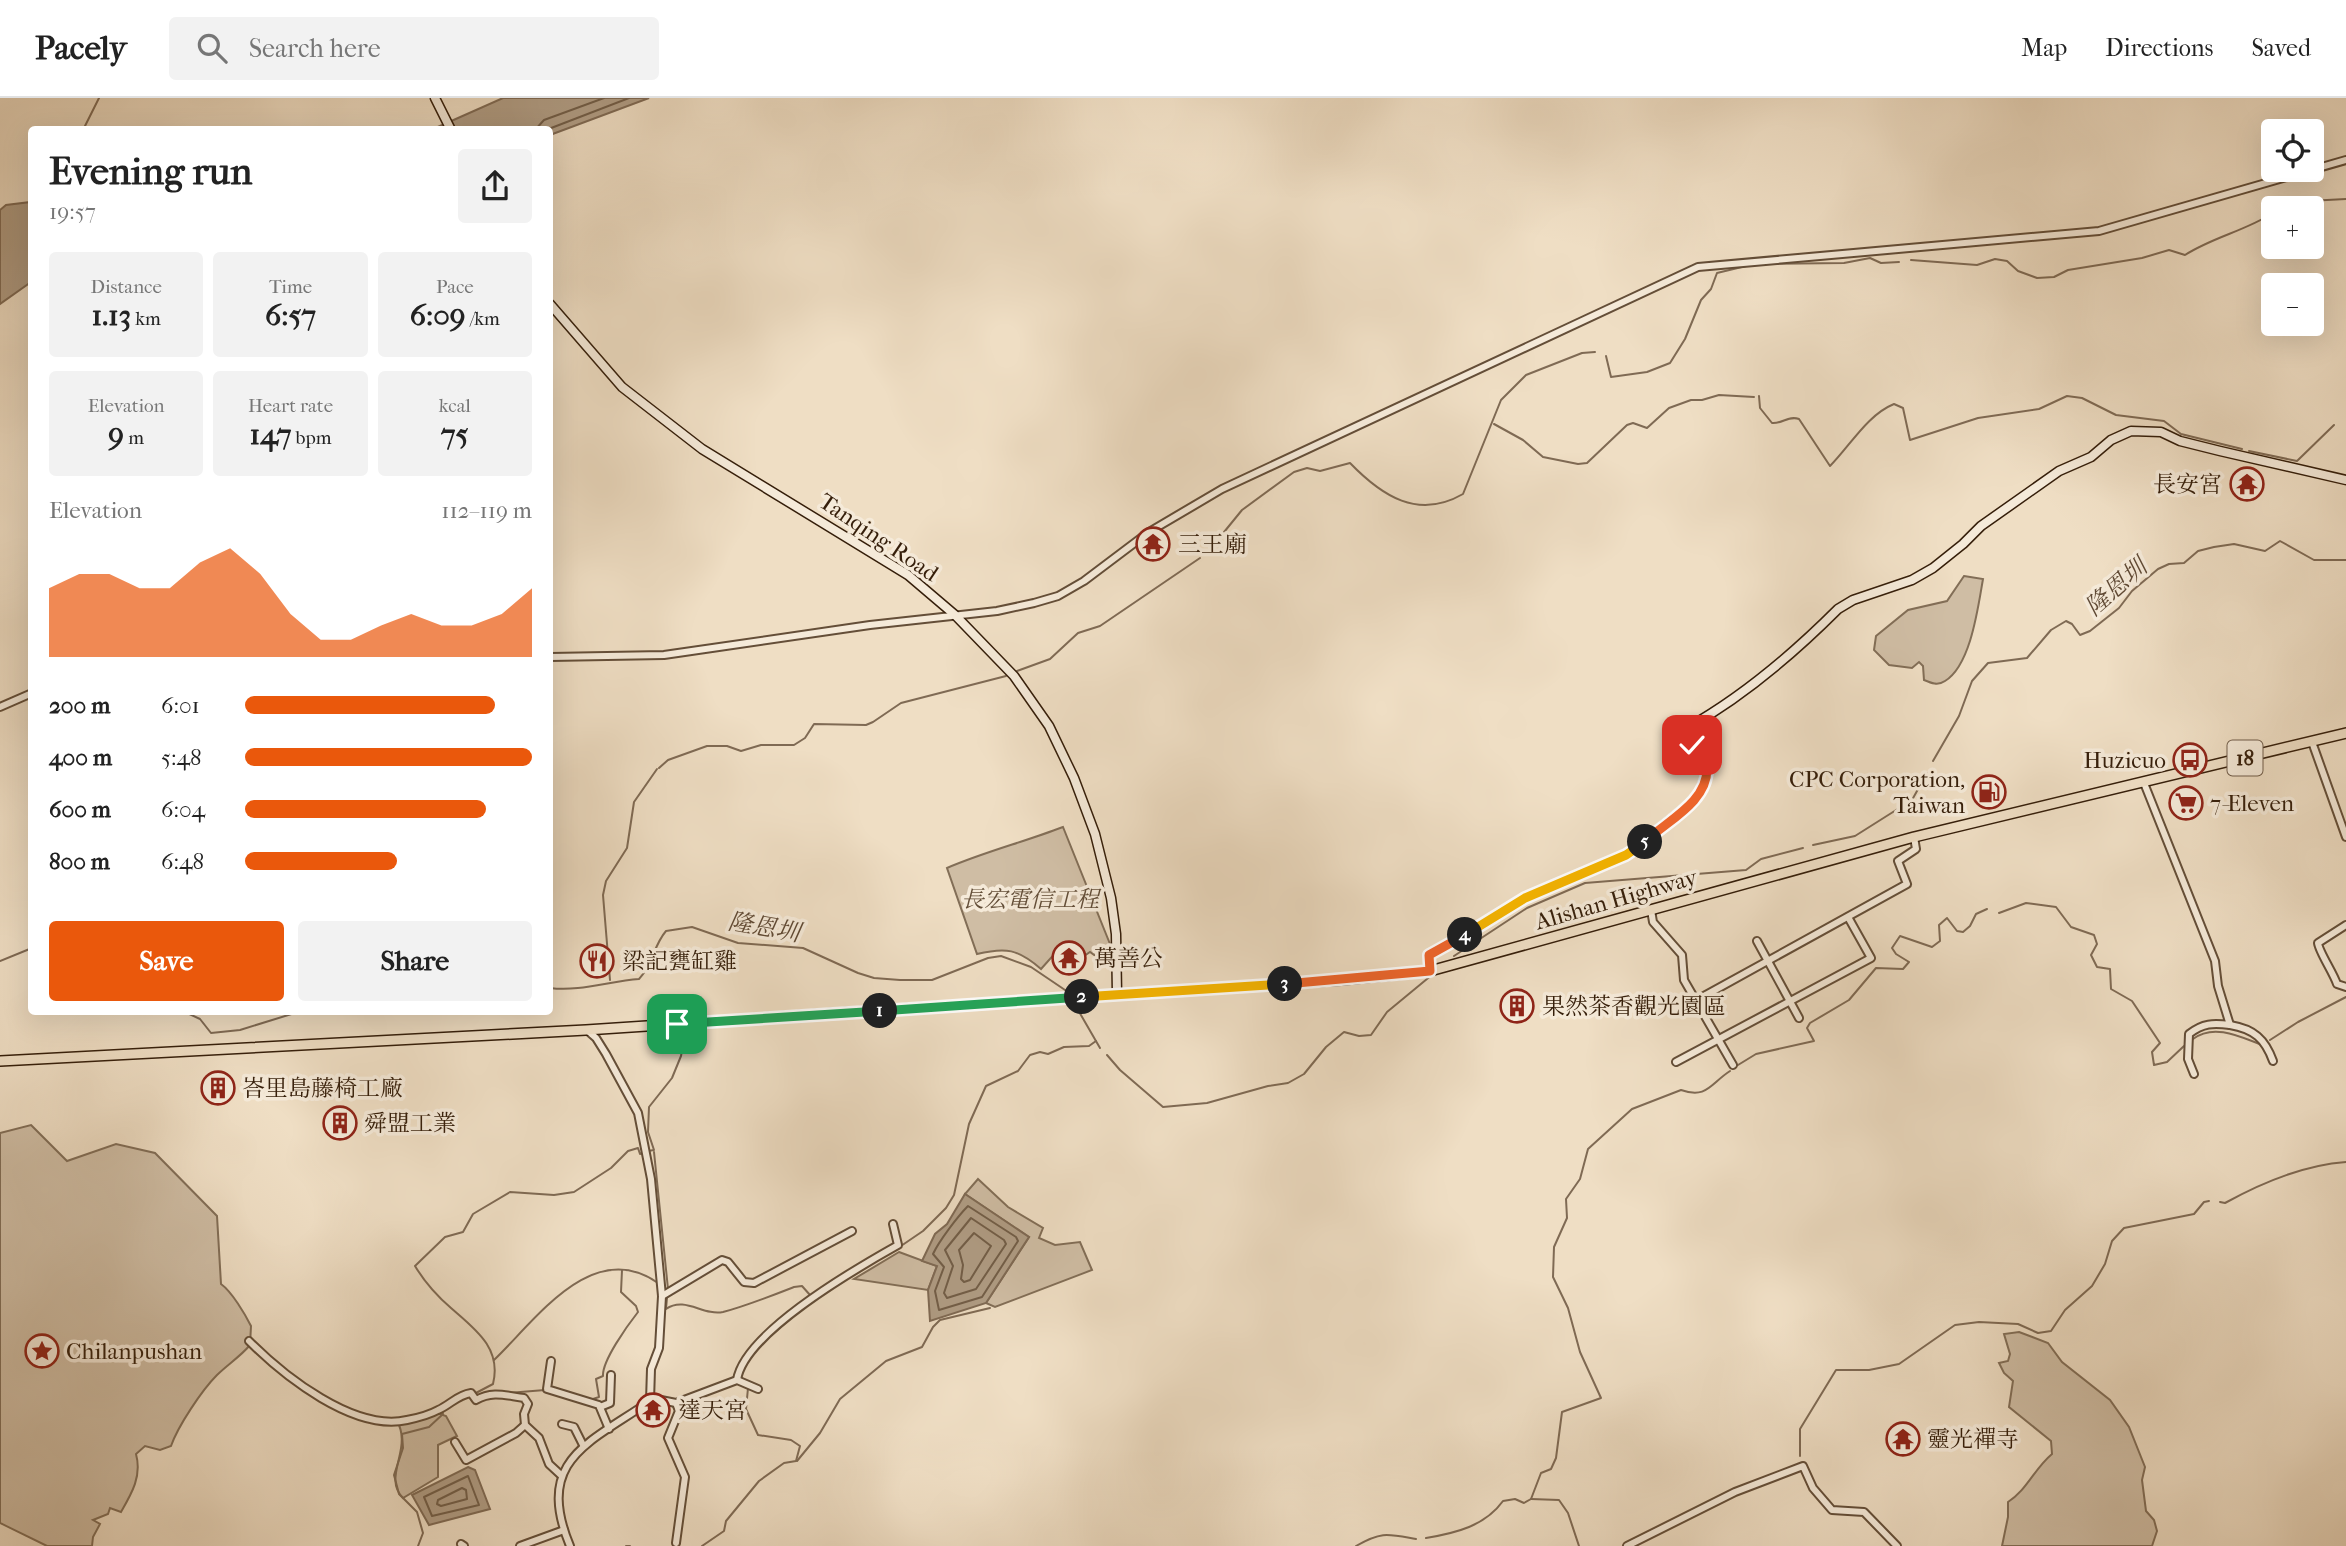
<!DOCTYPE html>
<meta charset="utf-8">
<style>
:root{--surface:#fff;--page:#f2f2f2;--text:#222;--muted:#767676;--line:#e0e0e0;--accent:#ea580c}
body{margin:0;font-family:"IM FELL French Canon","Noto Serif TC",serif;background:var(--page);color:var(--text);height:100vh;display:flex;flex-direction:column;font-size:26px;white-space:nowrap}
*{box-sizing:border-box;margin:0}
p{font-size:23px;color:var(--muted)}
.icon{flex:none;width:38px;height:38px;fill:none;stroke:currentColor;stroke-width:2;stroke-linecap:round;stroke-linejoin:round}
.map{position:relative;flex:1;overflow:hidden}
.drawer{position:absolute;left:28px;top:28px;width:525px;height:889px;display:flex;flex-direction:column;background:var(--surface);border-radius:7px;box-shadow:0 7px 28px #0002}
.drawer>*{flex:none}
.tools{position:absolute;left:2261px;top:21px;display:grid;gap:14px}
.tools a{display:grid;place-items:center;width:63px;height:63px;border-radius:7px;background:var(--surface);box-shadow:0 7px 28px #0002;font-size:35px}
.pin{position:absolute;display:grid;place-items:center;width:60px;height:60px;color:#fff;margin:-30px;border-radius:14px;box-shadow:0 4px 10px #0006}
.km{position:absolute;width:35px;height:35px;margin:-18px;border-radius:50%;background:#222;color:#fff;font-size:19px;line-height:35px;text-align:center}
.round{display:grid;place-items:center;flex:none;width:74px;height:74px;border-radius:7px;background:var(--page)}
.headline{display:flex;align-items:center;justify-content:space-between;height:119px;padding:0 21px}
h1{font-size:38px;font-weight:700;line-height:52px}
.stats{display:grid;grid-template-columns:repeat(3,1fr);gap:10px;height:119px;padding:7px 21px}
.stats div{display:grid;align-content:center;border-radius:7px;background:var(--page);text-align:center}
.stats b{font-size:30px;font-weight:700}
.stats small{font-size:19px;font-weight:400}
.stats p{font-size:19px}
.chart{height:196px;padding:14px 21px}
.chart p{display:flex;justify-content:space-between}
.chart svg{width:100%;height:126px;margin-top:7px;fill:var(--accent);opacity:.7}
.action{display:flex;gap:14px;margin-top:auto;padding:14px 21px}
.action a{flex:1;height:80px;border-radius:7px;background:var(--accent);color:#fff;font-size:28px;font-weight:700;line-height:80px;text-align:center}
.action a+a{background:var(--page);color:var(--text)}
ul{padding:0 21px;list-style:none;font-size:23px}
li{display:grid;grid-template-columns:112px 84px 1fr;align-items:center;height:52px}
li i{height:18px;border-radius:9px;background:var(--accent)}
header{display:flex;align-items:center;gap:42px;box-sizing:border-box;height:98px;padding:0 35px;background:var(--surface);border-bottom:2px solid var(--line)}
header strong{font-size:33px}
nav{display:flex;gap:38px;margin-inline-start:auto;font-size:24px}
.search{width:490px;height:63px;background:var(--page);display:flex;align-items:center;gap:18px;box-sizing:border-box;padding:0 24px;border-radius:7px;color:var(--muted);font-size:26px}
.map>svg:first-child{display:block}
</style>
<header>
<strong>Pacely</strong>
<div class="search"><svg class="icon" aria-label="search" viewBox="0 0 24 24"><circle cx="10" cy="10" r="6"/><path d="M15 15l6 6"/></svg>Search here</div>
<nav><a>Map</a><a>Directions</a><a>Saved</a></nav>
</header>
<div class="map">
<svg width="2346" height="1448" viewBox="0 0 2346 1448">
<rect width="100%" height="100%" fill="#efdec4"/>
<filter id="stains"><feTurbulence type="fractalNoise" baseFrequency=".00286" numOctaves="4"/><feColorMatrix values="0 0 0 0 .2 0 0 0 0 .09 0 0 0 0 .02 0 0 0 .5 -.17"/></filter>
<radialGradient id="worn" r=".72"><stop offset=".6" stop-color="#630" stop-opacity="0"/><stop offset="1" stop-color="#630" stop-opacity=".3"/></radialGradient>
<g fill="#cfbda4" stroke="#826e57" stroke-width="2">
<path d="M1964 478 1983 481C1978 509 1971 567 1945 583 1938 588 1931 585 1924 582L1923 568 1919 564 1912 570 1889 567 1874 552 1876 538 1908 512 1947 503Z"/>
<path d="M1063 729 1112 851 1097 859 1090 854 1084 858 1067 849 1057 853 1041 871C1018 851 1006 849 977 856L947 770C984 754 1024 744 1063 729Z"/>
<path d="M31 1027 67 1063 116 1046 155 1055 217 1118 221 1186C232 1194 245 1216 251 1228L250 1247C241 1258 227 1267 217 1277 202 1292 178 1328 171 1348L160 1352 145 1348 136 1356C142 1378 132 1395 121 1414L110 1410 108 1416 93 1422 100 1426 93 1439 92 1448H47L0 1425V1035Z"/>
<path d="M978 1081 1008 1109 1043 1130 1039 1140 1055 1147 1080 1144 1092 1172 995 1209 986 1205 1029 1139 965 1096Z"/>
<path d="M899 1154 937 1168 928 1192 854 1181Z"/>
<path d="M2019 1234 2048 1245 2062 1264 2110 1302 2129 1329 2145 1369 2142 1382 2146 1413 2154 1422 2157 1433 2152 1448H2002L2008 1419V1404C2027 1392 2034 1371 2052 1356L2051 1343 2009 1309 2013 1283 2004 1275 1999 1265 2008 1263 2010 1256 2004 1236Z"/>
<path d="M437 1315 446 1318 457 1338 438 1347V1379L403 1400C383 1380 410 1354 399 1327Z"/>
</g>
<g fill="#b09d85" stroke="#7f6a54" stroke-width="2">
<path d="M503 0H649L550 37V32H431Z"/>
<path d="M31 104V184L0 206V112L6 107Z"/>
<path d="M965 1096 1029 1139 986 1205 930 1223 928 1192 937 1168 922 1163 935 1136 947 1126Z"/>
<path d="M468 1369 475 1372 490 1411 429 1427 412 1397Z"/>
</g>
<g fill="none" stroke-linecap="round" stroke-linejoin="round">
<g stroke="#725e48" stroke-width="2">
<path d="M535 32 544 22 604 0"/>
<path d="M546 32 629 0"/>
<path d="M968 1108 1016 1139 1018 1143 982 1199 939 1212 935 1193 944 1169 933 1156C939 1143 958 1118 968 1108Z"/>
<path d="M971 1120 1004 1142 1006 1146 976 1191 947 1200 944 1195 953 1168 945 1152Z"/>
<path d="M974 1135 991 1148 970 1182 964 1184 961 1181 963 1167 959 1152Z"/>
<path d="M468 1378 479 1407 432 1418 424 1399Z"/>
<path d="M462 1390 466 1392 467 1401 441 1408 437 1406 438 1402Z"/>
</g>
<g stroke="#7f6a54" stroke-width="2">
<path d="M83 32 99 0"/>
<path d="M2283 110 2308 103 2346 101"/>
<path d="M1911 162 1977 167 1995 161 2007 163 2018 173 2037 180 2054 179 2068 172 2142 160 2169 152 2185 157C2213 139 2245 133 2273 115"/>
<path d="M1762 166 1844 165 1870 160 1881 165 1899 164"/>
<path d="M1606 258 1611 279 1647 274 1670 265 1685 241 1701 202 1711 191 1717 175 1746 168"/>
<path d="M1759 298 1760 310 1772 325C1782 326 1789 317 1799 321L1830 368C1850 348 1867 317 1894 306L1903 310 1910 342 1978 320 2039 311 2067 298 2082 300 2116 317 2164 323 2181 336 2242 351"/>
<path d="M1494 326 1523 342 1543 359 1578 366 1587 365 1627 327 1633 325 1647 330 1669 310 1691 302H1702L1719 297 1754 299"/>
<path d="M2249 353 2297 363 2334 327"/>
<path d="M1207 455 1242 412 1294 374 1307 370 1320 373 1350 365C1382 398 1418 422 1463 396L1501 302 1526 277 1582 255 1595 254"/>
<path d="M1017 573 1050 561 1078 535 1100 528 1200 460"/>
<path d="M1933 663 1959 618 1972 583 1988 565 2027 560 2051 532 2066 523 2072 526 2080 537 2090 533 2119 510 2132 493 2158 471 2169 466 2184 465 2198 453 2214 449 2234 446 2265 453 2280 443 2314 462H2346"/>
<path d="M659 670 668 662 707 648H727L741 653 761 647H794L805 640 814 626 866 627 873 624 901 605 1006 578"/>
<path d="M1813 747 1855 738 1912 702 1927 675"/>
<path d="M1999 815 2026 805 2056 809 2071 829 2094 837 2097 846 2091 857 2097 869 2110 871 2111 891 2132 903 2160 945 2152 954 2154 967 2167 964 2184 948"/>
<path d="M1454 858 1527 810 1585 785 1746 772 1761 761 1803 750"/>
<path d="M0 863 32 850"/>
<path d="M610 882 603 797 606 783 627 750 634 704 657 671"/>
<path d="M550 890C579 894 610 883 639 881 653 867 653 848 666 833L692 829 738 845 803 850 858 875 874 880 900 882H932L988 860 1001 858 1031 869 1068 894"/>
<path d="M1074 905 1100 950"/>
<path d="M185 914 200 921 211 935 240 932 298 914"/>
<path d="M2193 941C2214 925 2241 939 2262 947"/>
<path d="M2270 942 2298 924 2346 899"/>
<path d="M1107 957 1120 972 1163 1009 1207 1005 1268 988 1288 985 1304 976 1326 949 1344 934 1359 938 1371 937 1387 914 1433 876"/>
<path d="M1738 967 1756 956 1814 943 1807 930 1810 925 1849 902 1876 870 1903 871 1909 864 1896 856 1892 850 1900 838 1932 849 1940 843 1939 827 1947 820 1957 833 1963 834 1970 828 1976 816 1987 811"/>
<path d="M648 1053 654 1052 648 1034 649 1009 672 980 681 958 684 941"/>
<path d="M654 1054 668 1191"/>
<path d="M2220 1104 2225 1105C2263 1084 2304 1067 2346 1064"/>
<path d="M898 1150 923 1133 946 1110 954 1097 969 1026 986 988 1018 973 1030 957 1040 954 1048 956 1064 949 1089 948 1096 943"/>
<path d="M667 1200 666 1211C685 1198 703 1218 723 1214 746 1208 771 1198 794 1189L802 1188 810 1197"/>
<path d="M775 1234 786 1224"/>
<path d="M494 1262C536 1222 592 1139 658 1185"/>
<path d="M557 1291 572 1296"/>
<path d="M508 1295 545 1292"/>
<path d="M474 1296 493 1286C502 1250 475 1231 451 1210 437 1198 424 1183 415 1168L445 1139 463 1134 473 1116 510 1094 554 1097 574 1094 611 1070 628 1053 638 1050 640 1056 642 1055"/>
<path d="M590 1302 599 1299 596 1281 603 1278C602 1263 627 1228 638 1214L636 1208 621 1194 622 1172"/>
<path d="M1800 1358V1331L1836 1272H1869L1899 1266 1955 1227 1979 1224 2018 1226 2038 1235 2051 1233 2065 1212 2092 1188 2105 1166 2112 1143 2124 1130 2194 1116 2204 1104 2209 1103"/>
<path d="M797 1363 820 1335 840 1301 886 1263 922 1249 933 1229 940 1222 990 1210"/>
<path d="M1531 1401 1559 1402 1568 1415 1579 1448"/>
<path d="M1426 1440C1456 1435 1485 1428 1503 1403L1515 1401 1524 1405 1531 1401 1541 1375 1551 1371 1556 1360 1562 1314 1601 1300 1580 1254 1568 1210 1553 1179 1554 1149 1567 1120 1566 1101 1580 1081 1588 1051 1632 1011 1681 992C1707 1001 1710 986 1730 973"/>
<path d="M418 1448 423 1435 417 1414 399 1396 394 1377 403 1350 402 1336 429 1329 443 1316 441 1312"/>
<path d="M626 1448H630"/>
<path d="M702 1448 724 1433 726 1423 759 1383 784 1365 796 1363 800 1348 791 1342 758 1337 746 1311 748 1290"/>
<path d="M1356 1448C1382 1433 1388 1436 1416 1441"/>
</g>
<defs>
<g id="street">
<path d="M550 559 664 557 870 527 997 513 1034 505 1058 498 1084 483 1149 434 1222 391 1698 169 2099 133 2346 62"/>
<path d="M0 609 32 595"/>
<path d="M2312 644 2346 739"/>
<path d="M2144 685 2215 863 2218 888 2230 927C2213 925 2203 925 2189 936L2188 961 2194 976"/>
<path d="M1651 812 1653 824 1682 857 1684 882 1733 967"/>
<path d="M2346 827 2318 845C2319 854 2333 874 2337 886L2346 889"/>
<path d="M1757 843 1799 920"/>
<path d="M1695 903 1907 786 1898 763 1916 751 1914 739"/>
<path d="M2230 927C2254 931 2265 941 2273 963"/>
<path d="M1676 964 1871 860 1848 819"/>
<path d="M662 1198 722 1162 728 1164 744 1184 754 1185 852 1133"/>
<path d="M249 1243C284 1278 354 1334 407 1322 417 1320 429 1317 438 1312 450 1307 457 1297 471 1295L476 1302C493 1292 507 1298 524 1300L528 1306 524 1316 525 1327 539 1340 549 1366 562 1378"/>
<path d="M551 1263 547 1291 599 1307 609 1331"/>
<path d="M737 1282C744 1235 857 1170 898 1147L893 1126"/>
<path d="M651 1300 676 1305 737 1282 758 1291"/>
<path d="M676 1305 679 1313 668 1340 685 1379 676 1445"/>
<path d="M600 1309 610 1305 611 1277"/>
<path d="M562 1326 574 1329 583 1347"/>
<path d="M455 1344 466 1362 516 1335 525 1327"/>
<path d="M461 1446 464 1448"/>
<path d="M520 1448 564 1432"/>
<path d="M570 1448C534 1361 590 1345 650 1303L651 1271 659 1250 662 1198 651 1081 638 1015 606 956 596 940 588 933"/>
<path d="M1627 1448 1735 1394 1803 1368 1813 1390 1832 1412 1864 1414 1897 1448"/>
</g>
<g id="secondary">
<path d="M435 0 451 32"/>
<path d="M550 206 622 289 702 351 908 477 955 517 1014 578 1049 628 1074 680 1095 736 1111 800 1116 836 1117 896"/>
<path d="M1430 873 1429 857 1526 800 1626 757 1689 707 1700 694 1707 675 1706 667 1692 647 1687 630C1744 598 1792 557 1838 511L1853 502 1912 482 1933 470 1963 446 1981 428 2059 373 2091 359 2111 342 2131 333 2161 334 2180 343 2220 353 2346 382"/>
</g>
<path id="primary" d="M0 963 586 932 1341 882 1430 873 1914 739 2346 635"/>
</defs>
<use href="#street" stroke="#644e38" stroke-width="10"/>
<use href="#secondary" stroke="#351e0a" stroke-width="11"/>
<use href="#primary" stroke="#351e0a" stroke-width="12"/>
<use href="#street" stroke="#f5ead9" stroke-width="6"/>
<use href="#secondary" stroke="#f5ead9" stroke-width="8"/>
<use href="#primary" stroke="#efdec4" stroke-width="9"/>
</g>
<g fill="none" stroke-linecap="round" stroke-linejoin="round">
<defs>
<path id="split-1" d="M677 926 880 913"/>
<path id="split-2" d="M880 913 1082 899"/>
<path id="split-3" d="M1082 899 1285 886"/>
<path id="split-4" d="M1285 886 1430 873 1429 857 1465 837"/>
<path id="split-5" d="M1465 837 1525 800 1626 757 1645 744"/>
<path id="split-6" d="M1645 744C1666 723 1707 705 1707 671L1692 647"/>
</defs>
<use href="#split-1" stroke="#fff" stroke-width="14"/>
<use href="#split-2" stroke="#fff" stroke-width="14"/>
<use href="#split-3" stroke="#fff" stroke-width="14"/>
<use href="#split-4" stroke="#fff" stroke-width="14"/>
<use href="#split-5" stroke="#fff" stroke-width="14"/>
<use href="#split-6" stroke="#fff" stroke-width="14"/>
<use href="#split-1" stroke="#22a559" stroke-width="9"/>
<use href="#split-2" stroke="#22a559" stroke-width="9"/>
<use href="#split-3" stroke="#f5b400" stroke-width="9"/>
<use href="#split-4" stroke="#f0652b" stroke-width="9"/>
<use href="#split-5" stroke="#f5b400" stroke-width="9"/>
<use href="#split-6" stroke="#f0652b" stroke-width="9"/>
</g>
<defs>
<symbol id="temple-ring" viewBox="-11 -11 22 22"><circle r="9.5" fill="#f5ead9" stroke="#8f2418" stroke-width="1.5"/><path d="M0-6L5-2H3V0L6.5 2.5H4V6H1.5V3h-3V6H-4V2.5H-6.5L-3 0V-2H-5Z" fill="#8f2418"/></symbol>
<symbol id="bus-ring" viewBox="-11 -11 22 22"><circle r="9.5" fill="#f5ead9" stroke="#8f2418" stroke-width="1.5"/><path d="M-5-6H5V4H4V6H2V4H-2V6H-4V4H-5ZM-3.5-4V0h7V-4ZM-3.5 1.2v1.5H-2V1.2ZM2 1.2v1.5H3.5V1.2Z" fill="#8f2418"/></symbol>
<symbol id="fuel-ring" viewBox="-11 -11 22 22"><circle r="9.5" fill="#f5ead9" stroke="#8f2418" stroke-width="1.5"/><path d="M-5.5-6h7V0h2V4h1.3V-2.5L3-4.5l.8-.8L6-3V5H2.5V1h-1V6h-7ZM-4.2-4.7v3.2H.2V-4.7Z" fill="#8f2418"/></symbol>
<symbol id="supermarket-ring" viewBox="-11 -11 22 22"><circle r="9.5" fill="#f5ead9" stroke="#8f2418" stroke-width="1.5"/><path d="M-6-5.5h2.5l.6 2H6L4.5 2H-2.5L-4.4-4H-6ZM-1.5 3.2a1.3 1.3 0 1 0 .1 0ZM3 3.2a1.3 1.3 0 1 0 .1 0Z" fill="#8f2418"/></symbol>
<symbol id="restaurant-ring" viewBox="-11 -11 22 22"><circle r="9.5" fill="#f5ead9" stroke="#8f2418" stroke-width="1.5"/><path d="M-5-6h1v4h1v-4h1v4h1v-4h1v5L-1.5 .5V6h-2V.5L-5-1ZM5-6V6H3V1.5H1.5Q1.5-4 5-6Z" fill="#8f2418"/></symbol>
<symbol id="building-ring" viewBox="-11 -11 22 22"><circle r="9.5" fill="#f5ead9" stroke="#8f2418" stroke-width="1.5"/><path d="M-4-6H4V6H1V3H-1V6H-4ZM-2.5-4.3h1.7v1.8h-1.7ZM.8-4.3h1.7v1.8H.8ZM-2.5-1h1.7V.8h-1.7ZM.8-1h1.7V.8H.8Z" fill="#8f2418"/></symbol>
<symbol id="sight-ring" viewBox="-11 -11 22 22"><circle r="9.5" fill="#f5ead9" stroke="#8f2418" stroke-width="1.5"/><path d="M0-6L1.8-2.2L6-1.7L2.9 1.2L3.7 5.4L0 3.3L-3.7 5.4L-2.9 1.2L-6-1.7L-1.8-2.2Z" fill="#8f2418"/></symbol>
</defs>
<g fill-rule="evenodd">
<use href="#temple-ring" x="2228" y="367" width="38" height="38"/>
<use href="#temple-ring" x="1134" y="427" width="38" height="38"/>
<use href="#bus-ring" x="2171" y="643" width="38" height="38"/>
<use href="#fuel-ring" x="1970" y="675" width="38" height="38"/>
<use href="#supermarket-ring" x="2167" y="686" width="38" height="38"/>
<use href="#temple-ring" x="1050" y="841" width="38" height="38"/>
<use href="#restaurant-ring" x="578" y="844" width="38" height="38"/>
<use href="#building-ring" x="1498" y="889" width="38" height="38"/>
<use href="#building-ring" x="199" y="971" width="38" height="38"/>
<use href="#building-ring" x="321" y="1006" width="38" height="38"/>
<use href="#sight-ring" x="23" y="1234" width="38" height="38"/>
<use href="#temple-ring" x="634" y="1293" width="38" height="38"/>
<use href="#temple-ring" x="1884" y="1322" width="38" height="38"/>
</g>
<g text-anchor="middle" stroke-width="7" stroke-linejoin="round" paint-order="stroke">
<rect fill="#f5ead9" stroke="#6f5b48" stroke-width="2" x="2227.5" y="642.5" width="35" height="35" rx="5"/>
<g font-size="21" font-weight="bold" fill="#351e0a">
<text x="2245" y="667">18</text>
</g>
<g font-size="23" fill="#351e0a" stroke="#f5ead9" text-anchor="start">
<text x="2222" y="394" text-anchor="end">長安宮</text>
<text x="1178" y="454">三王廟</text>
<text x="2166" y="670" text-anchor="end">Huzicuo</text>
<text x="1965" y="689" text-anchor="end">CPC Corporation,<tspan x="1965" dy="26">Taiwan</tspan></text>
<text x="2210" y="713">7-Eleven</text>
<text x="1094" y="868">萬善公</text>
<text x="622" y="871">梁記甕缸雞</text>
<text x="1542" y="916">果然茶香觀光園區</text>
<text x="242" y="998">峇里島藤椅工廠</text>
<text x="364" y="1033">舜盟工業</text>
<text x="66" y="1261">Chilanpushan</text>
<text x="678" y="1320">達天宮</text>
<text x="1927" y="1349">靈光禪寺</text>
</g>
<g font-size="23" fill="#351e0a" stroke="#f5ead9">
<text transform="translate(879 439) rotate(34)" y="8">Tanqing Road</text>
<text transform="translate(1616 801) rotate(-16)" y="8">Alishan Highway</text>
</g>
<g font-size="23" font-style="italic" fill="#634e38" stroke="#f5ead9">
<text x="1030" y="809">長宏電信工程</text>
</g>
<g font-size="24" font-style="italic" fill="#604a35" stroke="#f5ead9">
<text transform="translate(2116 489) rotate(-41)" y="8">隆恩圳</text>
<text transform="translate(764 829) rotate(10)" y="8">隆恩圳</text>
</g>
</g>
<rect width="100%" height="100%" filter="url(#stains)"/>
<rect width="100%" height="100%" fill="url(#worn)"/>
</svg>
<div class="tools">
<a><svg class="icon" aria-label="locate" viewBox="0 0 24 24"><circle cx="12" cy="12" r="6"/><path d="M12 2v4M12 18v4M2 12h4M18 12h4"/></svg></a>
<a>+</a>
<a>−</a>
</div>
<div class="pin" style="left:677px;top:926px;background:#1e9e55"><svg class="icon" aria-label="arrive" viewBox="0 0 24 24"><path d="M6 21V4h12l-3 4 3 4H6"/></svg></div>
<div class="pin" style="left:1692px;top:647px;background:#d93025"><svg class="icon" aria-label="check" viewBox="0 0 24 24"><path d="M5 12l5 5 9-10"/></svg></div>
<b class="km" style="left:880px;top:913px">1</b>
<b class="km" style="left:1082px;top:899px">2</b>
<b class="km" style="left:1285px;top:886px">3</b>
<b class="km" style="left:1465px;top:837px">4</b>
<b class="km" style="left:1645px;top:744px">5</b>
<section class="drawer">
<div class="headline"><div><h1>Evening run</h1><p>19:57</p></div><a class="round"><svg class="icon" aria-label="share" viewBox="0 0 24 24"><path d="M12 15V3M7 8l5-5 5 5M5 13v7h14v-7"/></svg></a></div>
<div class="stats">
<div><p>Distance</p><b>1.13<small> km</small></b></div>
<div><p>Time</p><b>6:57</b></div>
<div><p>Pace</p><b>6:09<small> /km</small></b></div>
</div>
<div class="stats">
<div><p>Elevation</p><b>9<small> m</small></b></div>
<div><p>Heart rate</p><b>147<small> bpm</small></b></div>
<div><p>kcal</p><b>75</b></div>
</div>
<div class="chart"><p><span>Elevation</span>112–119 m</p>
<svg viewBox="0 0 160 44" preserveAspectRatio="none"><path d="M0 44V20L10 15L20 15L30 20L40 20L50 11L60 6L70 15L80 29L90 38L100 38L110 33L120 29L130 33L140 33L150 29L160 20V44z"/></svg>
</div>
<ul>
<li><b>200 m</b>6:01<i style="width:87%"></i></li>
<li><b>400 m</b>5:48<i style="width:100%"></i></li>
<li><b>600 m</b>6:04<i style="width:84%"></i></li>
<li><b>800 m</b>6:48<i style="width:53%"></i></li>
</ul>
<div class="action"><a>Save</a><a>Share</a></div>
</section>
</div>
